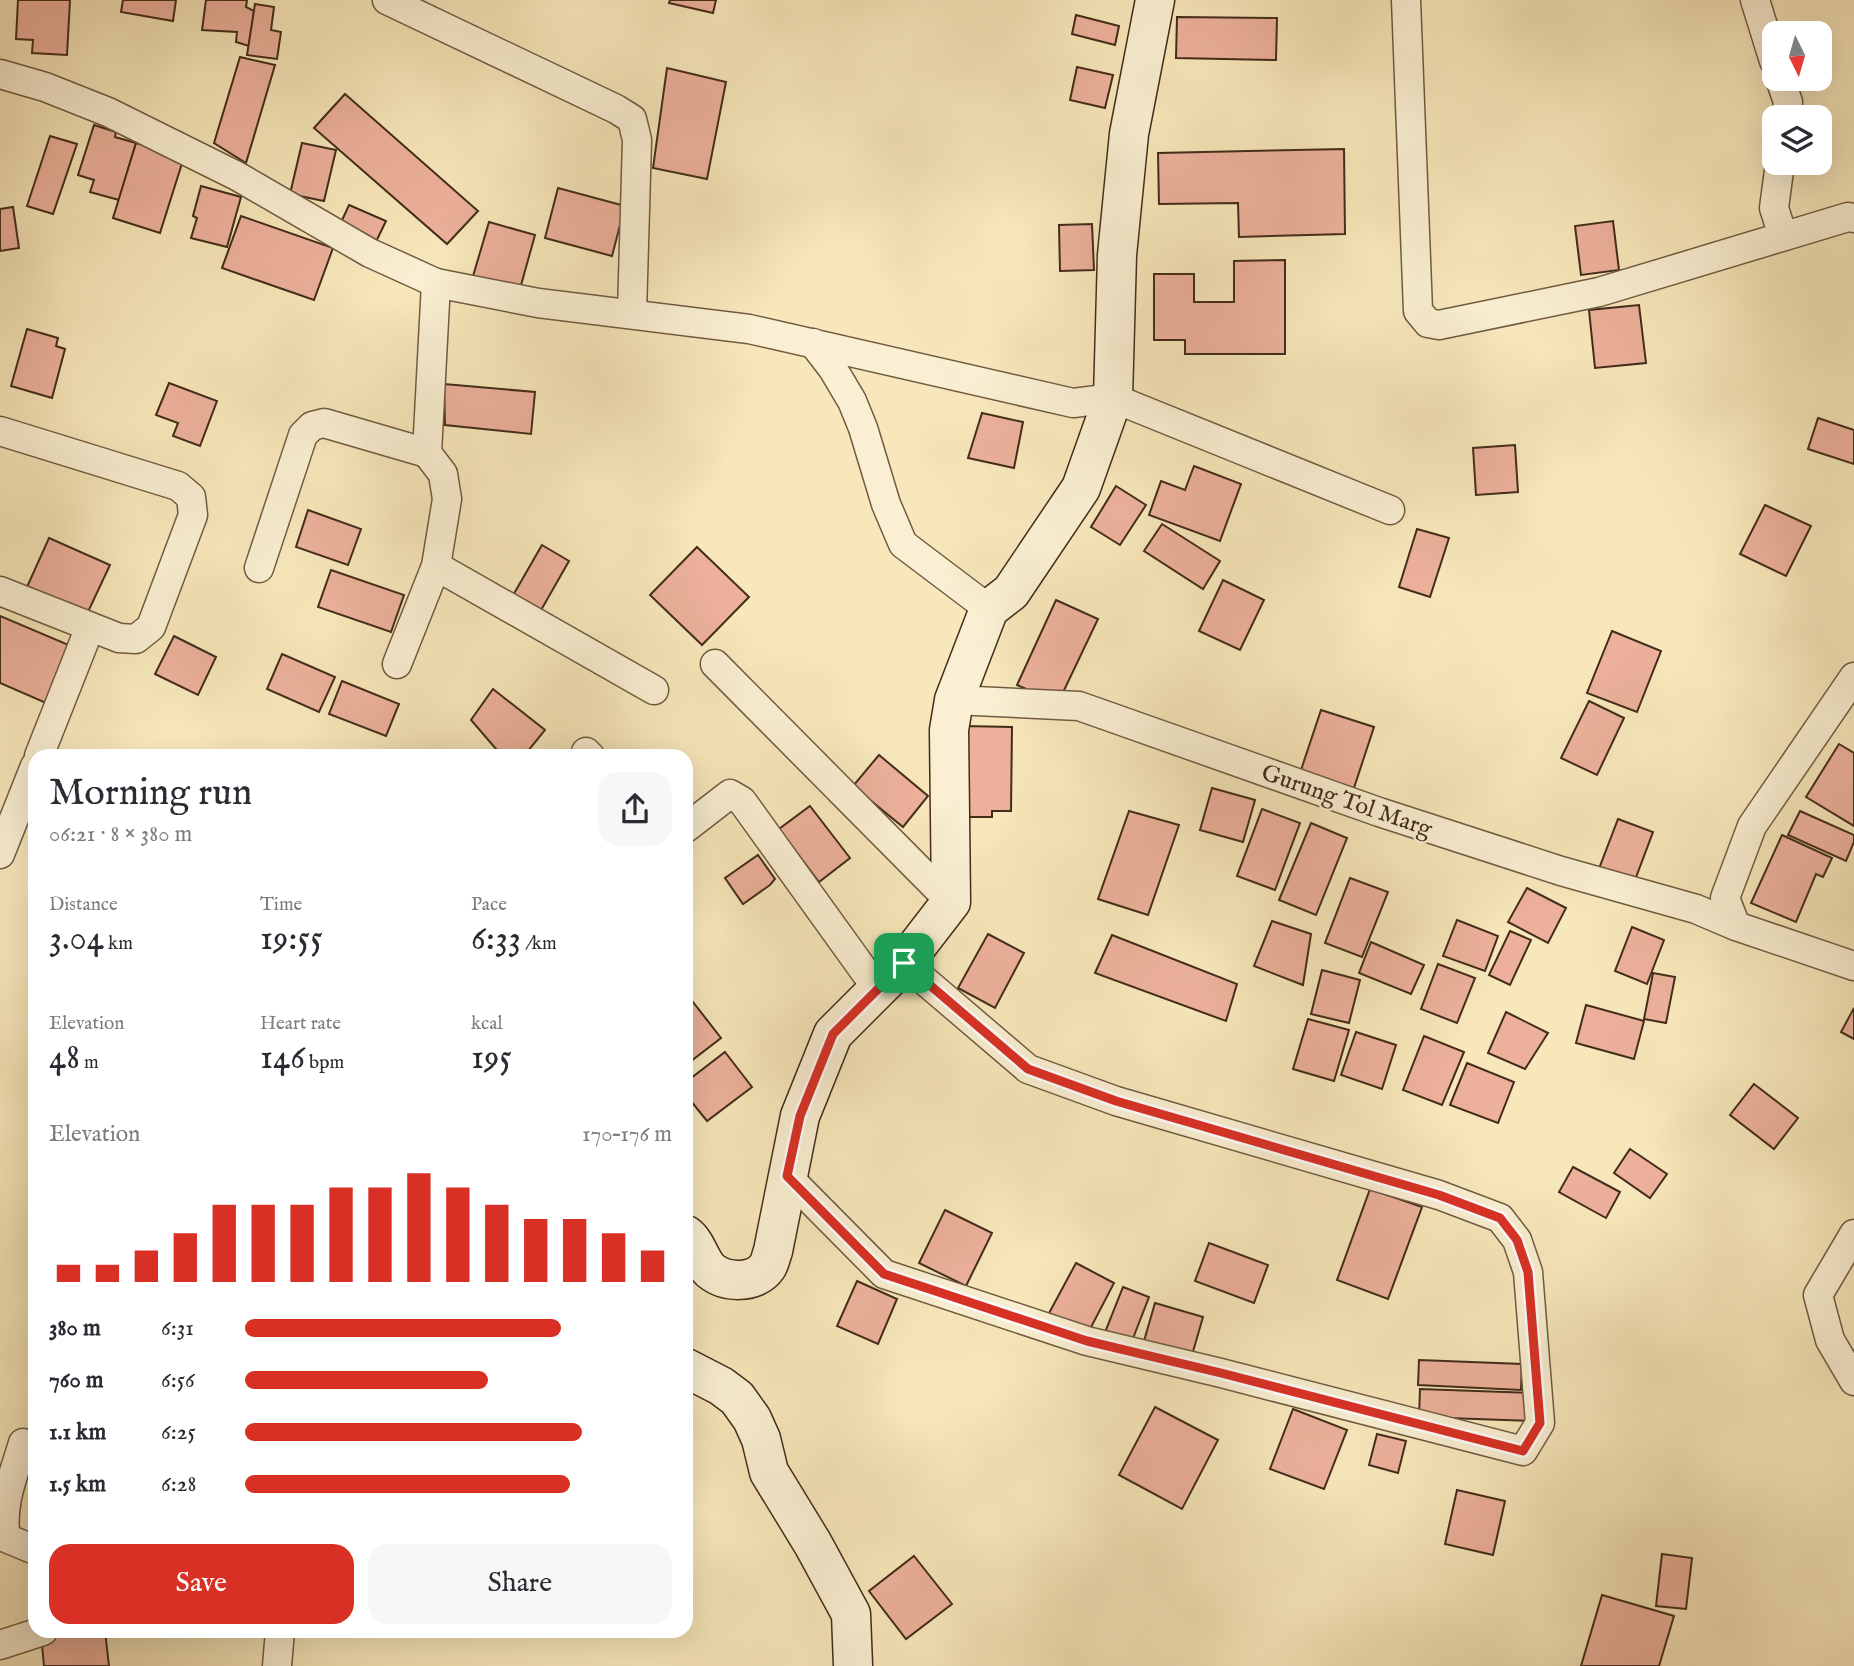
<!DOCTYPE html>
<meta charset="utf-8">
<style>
:root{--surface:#fff;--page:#f7f7f7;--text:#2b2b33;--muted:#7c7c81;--accent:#d93025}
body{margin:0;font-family:"IM FELL English",serif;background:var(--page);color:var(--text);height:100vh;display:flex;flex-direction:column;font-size:26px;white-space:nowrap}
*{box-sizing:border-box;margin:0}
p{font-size:23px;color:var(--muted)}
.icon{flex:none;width:38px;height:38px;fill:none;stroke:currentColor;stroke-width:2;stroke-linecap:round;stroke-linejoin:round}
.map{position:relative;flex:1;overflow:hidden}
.panel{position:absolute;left:28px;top:749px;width:665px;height:889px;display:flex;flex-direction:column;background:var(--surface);border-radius:21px;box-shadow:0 7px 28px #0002}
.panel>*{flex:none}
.needle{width:46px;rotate:175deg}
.buttons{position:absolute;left:1762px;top:21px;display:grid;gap:14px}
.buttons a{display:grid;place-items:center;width:70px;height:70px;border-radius:14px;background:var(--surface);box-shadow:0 7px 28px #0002;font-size:35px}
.pin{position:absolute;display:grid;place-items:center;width:60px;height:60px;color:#fff;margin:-30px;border-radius:14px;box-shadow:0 4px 10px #0006}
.round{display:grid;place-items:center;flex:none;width:74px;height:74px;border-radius:21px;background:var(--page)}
.summary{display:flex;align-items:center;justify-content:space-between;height:119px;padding:0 21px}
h1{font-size:38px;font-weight:600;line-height:52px}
.stats{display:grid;grid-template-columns:repeat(3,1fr);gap:10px;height:119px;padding:7px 21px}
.stats div{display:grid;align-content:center}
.stats b{font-size:35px;font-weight:600}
.stats small{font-size:19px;font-weight:400}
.stats p{font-size:19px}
.chart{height:196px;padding:14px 21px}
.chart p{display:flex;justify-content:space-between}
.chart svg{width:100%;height:126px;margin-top:7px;stroke:var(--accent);stroke-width:6}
.primary-button{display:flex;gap:14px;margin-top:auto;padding:14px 21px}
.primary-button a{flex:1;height:80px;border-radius:21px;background:var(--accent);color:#fff;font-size:28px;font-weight:600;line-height:80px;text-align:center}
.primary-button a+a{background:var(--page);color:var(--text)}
ul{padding:0 21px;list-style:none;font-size:23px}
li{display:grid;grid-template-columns:112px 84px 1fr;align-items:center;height:52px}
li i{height:18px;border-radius:9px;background:var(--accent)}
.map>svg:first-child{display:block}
</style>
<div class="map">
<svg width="1854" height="1666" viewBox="0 0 1854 1666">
<rect width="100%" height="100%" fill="#f7e7ba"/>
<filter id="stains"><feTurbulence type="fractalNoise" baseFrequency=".00286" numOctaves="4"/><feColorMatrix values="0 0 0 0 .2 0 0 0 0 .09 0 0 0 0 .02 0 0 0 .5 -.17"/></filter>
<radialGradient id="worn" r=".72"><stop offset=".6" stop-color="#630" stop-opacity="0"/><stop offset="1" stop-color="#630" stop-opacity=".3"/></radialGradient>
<g fill="#edb19b" stroke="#432c1a" stroke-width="2">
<path d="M18 0H70L67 55 32 53 33 40 16 39Z"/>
<path d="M123 0H176L173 21 121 12Z"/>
<path d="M206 0H247L246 7 254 11 249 46 236 42 237 32 202 30Z"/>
<path d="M670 0H716L713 13 669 3Z"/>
<path d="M255 4 274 7 271 30 281 32 277 59 247 55Z"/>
<path d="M1076 15 1119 26 1115 45 1072 34Z"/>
<path d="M1177 17 1277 18 1276 60 1176 58Z"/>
<path d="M240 57 275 65 246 163 214 143Z"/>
<path d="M1077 67 1113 75 1105 108 1070 100Z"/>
<path d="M667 68 726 82 707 179 653 168Z"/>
<path d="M345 94 478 211 447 244 314 128Z"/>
<path d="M94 125 116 132 115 137 136 143 119 200 90 192 94 180 78 175Z"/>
<path d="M50 136 77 144 53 214 27 206Z"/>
<path d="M136 143 184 157 160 233 113 218Z"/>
<path d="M302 143 336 150 324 201 290 194Z"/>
<path d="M1344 149 1345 234 1239 237 1238 203 1159 204 1158 153Z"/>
<path d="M201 186 241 197 227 247 191 238 197 218 193 216Z"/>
<path d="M558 188 625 206 612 256 545 238Z"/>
<path d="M349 205 386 221 373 248 337 231Z"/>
<path d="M13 207 19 248 0 251V209Z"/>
<path d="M241 216 333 248 314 300 222 268Z"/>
<path d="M1613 221 1619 270 1581 275 1575 226Z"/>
<path d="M489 222 535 235 518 296 471 283Z"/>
<path d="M1092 224 1094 270 1060 271 1059 225Z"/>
<path d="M1285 260V354H1185V340H1154V274H1194V302H1234V261Z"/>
<path d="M1639 305 1646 363 1595 368 1589 310Z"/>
<path d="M27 329 58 338 56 346 65 349 52 398 11 386Z"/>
<path d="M169 383 217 401 200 446 173 436 178 423 156 415Z"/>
<path d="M444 384 535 392 531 434 445 425Z"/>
<path d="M982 413 1023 422 1014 468 968 458Z"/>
<path d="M1818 418 1854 430V464L1808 449Z"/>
<path d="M1515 445 1518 492 1476 495 1473 448Z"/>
<path d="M1194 466 1241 484 1220 541 1149 515 1161 481 1185 490Z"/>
<path d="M1116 486 1146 505 1120 545 1091 527Z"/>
<path d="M1765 505 1811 526 1786 576 1740 554Z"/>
<path d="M308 510 361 529 348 565 296 547Z"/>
<path d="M1162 524 1220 561 1203 589 1144 551Z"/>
<path d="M1417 529 1449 538 1430 597 1399 587Z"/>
<path d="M49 538 110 565 87 614 27 587Z"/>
<path d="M542 545 569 561 540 612 512 597Z"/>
<path d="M697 547 749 597 702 645 650 595Z"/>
<path d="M331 570 404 595 391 632 318 607Z"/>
<path d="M1223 580 1264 600 1240 650 1199 631Z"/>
<path d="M1056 600 1098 619 1058 703 1017 685Z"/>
<path d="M0 616 71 646 46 703 0 683Z"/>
<path d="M1612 631 1661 651 1637 712 1587 693Z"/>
<path d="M174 636 216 657 198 695 155 674Z"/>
<path d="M282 654 335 677 319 712 267 689Z"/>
<path d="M342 681 399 704 386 736 329 714Z"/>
<path d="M493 689 545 730 524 756H502L471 720Z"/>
<path d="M1589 701 1624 718 1597 775 1561 758Z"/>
<path d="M1321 710 1374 727 1351 797 1298 779Z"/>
<path d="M963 726 1012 727 1011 811H992V817H962Z"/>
<path d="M1839 744 1854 753V826L1806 797Z"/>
<path d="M879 755 928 796 903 827 853 786Z"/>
<path d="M1212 788 1255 800 1243 842 1200 830Z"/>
<path d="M810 806 850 858 819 882 779 829Z"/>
<path d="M1262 809 1300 823 1275 890 1237 876Z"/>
<path d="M1129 811 1179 825 1148 915 1098 899Z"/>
<path d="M1800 811 1854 835V842L1846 861 1788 835Z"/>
<path d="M1618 819 1653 832 1632 888 1597 874Z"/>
<path d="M1311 823 1347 838 1316 915 1279 900Z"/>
<path d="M1782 835 1832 858 1823 877 1816 874 1796 922 1751 903Z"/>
<path d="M758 855 775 879 770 885 743 904 725 878Z"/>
<path d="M1350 878 1388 892 1362 957 1325 943Z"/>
<path d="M1527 888 1566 908 1548 943 1508 922Z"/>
<path d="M1457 920 1498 936 1485 971 1443 956Z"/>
<path d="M1272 921 1311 934 1303 985 1254 966Z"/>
<path d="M1632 927 1664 940 1647 984 1615 971Z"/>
<path d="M1510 931 1531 940 1510 985 1489 975Z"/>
<path d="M988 934 1024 953 995 1008 958 988Z"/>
<path d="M1112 935 1237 984 1226 1021 1095 973Z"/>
<path d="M1371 942 1424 965 1411 994 1359 973Z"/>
<path d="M1438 964 1475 978 1457 1023 1421 1009Z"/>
<path d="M1322 970 1360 980 1349 1023 1311 1014Z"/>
<path d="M1653 973 1675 977 1666 1023 1644 1019Z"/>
<path d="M693 1002 721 1038 686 1065V1007Z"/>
<path d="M1586 1005 1644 1021 1634 1059 1576 1043Z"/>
<path d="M1854 1008V1039L1841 1032Z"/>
<path d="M1506 1012 1548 1033 1525 1069 1488 1053Z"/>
<path d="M1308 1019 1349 1030 1334 1081 1293 1069Z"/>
<path d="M1356 1032 1396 1045 1382 1089 1341 1075Z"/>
<path d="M1424 1036 1464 1052 1442 1105 1403 1090Z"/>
<path d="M725 1052 752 1087 707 1121 686 1095V1082Z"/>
<path d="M1467 1063 1514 1082 1498 1123 1450 1105Z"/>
<path d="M1754 1084 1798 1118 1774 1149 1730 1115Z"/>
<path d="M1630 1149 1667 1174 1650 1198 1614 1173Z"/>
<path d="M1573 1167 1620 1192 1606 1218 1559 1192Z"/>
<path d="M1370 1189 1422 1207 1388 1299 1337 1280Z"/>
<path d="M945 1210 992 1233 966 1286 919 1263Z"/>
<path d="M1209 1243 1268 1265 1254 1303 1195 1281Z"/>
<path d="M1076 1263 1114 1283 1087 1335 1048 1315Z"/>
<path d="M857 1281 897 1299 878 1344 837 1326Z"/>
<path d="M1123 1287 1149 1297 1130 1346 1104 1335Z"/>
<path d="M1155 1303 1203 1317 1192 1355 1144 1341Z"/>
<path d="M1419 1360 1522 1364 1521 1390 1418 1385Z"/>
<path d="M1420 1389 1532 1393 1531 1421 1419 1417Z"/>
<path d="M1155 1407 1218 1440 1182 1509 1119 1475Z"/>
<path d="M1293 1409 1347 1430 1324 1489 1270 1469Z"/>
<path d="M1377 1434 1406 1441 1398 1473 1369 1465Z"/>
<path d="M1457 1490 1505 1501 1493 1555 1445 1544Z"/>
<path d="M1662 1554 1692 1558 1686 1609 1656 1606Z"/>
<path d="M914 1556 952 1604 906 1639 869 1591Z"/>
<path d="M1602 1595 1674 1616 1659 1666H1581Z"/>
<path d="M74 1631H105L109 1666H44L41 1634Z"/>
</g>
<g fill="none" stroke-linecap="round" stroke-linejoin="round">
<defs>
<g id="street">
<path d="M387 0 616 109 632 119 637 140 632 313"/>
<path d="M1406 0 1418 311 1428 323 1439 325 1599 292 1848 217 1854 218"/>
<path d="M1755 0 1774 61"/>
<path d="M0 74 45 87 108 112 237 176 370 253 436 283 538 303 749 329 1073 403 1113 398 1390 510"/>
<path d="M1780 79 1788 102 1786 117"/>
<path d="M1780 163 1774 208 1783 236"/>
<path d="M813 343 833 369 852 401 863 428 886 504 903 544 989 609"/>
<path d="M0 431 178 486 191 497 193 515 151 627 136 639 119 638 0 591"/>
<path d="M436 566 654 690"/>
<path d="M259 568 303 435 312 426 324 423 427 453"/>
<path d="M397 664 436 566 447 499 443 474 427 453 436 283"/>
<path d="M715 664 951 902"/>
<path d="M1854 677 1752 826 1725 898 1736 926 1854 966"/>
<path d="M954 700 1079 706 1379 812 1561 871 1696 909 1736 926"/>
<path d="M586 752 590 756"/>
<path d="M39 756 90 627"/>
<path d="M686 828 730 794 742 801 878 990"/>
<path d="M0 854 35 766"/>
<path d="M787 1176 884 1274 1087 1341 1221 1373 1523 1451 1540 1423 1528 1272 1517 1240 1500 1218 1439 1195 1116 1101 1028 1069 904 963"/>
<path d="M1854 1234 1818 1295 1830 1340 1854 1381"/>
<path d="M23 1443C14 1474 0 1505 6 1538L35 1550"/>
<path d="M0 1645 43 1631"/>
<path d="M277 1666 280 1631"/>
</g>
<g id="secondary">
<path d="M686 1235C698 1244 700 1262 711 1271 726 1283 755 1284 767 1267 770 1263 771 1256 773 1251L800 1116 833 1034 904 963 951 902 949 730 954 700 989 609 1011 592 1081 488 1113 398 1117 255 1129 134 1155 0"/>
<path d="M686 1368 721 1386 737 1398 752 1419 761 1439 769 1472 813 1544 851 1614 853 1666"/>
</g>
</defs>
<use href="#street" stroke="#705b42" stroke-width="31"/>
<use href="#secondary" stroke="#432c1a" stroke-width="41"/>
<use href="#street" stroke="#faefd2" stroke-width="28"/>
<use href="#secondary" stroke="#faefd2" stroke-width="38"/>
</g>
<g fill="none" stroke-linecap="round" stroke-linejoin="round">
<defs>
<path id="route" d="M904 963 1028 1069 1116 1101 1439 1195 1500 1218 1517 1240 1528 1272 1540 1423 1523 1451 1221 1373 1087 1341 884 1274 787 1176 800 1116 833 1034Z"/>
</defs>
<use href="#route" stroke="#fff" stroke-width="14"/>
<use href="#route" stroke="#d93025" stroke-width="9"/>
</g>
<g text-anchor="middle" stroke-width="5" stroke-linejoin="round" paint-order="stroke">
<g font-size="24" fill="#432c1a" stroke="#faefd2">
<text transform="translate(1347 800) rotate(19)" y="8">Gurung Tol Marg</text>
</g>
</g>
<rect width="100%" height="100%" filter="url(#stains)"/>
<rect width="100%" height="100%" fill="url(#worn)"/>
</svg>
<div class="buttons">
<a><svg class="needle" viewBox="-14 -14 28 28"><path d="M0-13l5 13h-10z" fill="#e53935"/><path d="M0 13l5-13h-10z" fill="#7c7c81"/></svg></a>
<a><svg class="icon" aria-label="layers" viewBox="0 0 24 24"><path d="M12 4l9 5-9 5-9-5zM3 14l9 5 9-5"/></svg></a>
</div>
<div class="pin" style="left:904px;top:963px;background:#1e9e55"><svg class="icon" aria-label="arrive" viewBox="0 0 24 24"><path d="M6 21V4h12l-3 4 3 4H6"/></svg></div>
<section class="panel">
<div class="summary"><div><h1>Morning run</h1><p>06:21 · 8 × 380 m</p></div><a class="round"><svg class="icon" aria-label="share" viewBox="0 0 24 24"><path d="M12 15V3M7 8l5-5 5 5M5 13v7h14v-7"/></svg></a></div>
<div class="stats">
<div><p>Distance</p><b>3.04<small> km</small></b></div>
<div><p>Time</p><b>19:55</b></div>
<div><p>Pace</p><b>6:33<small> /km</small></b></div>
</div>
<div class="stats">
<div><p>Elevation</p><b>48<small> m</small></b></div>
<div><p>Heart rate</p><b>146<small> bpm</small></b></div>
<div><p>kcal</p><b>195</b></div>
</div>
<div class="chart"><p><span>Elevation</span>170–176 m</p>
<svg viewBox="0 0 160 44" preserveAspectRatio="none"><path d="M5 44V38M15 44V38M25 44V33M35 44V27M45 44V17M55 44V17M65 44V17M75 44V11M85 44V11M95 44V6M105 44V11M115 44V17M125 44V22M135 44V22M145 44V27M155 44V33"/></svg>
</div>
<ul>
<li><b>380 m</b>6:31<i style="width:74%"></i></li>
<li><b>760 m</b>6:56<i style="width:57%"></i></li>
<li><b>1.1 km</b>6:25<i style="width:79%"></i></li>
<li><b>1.5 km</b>6:28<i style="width:76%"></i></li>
</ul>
<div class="primary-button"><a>Save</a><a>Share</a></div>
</section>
</div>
